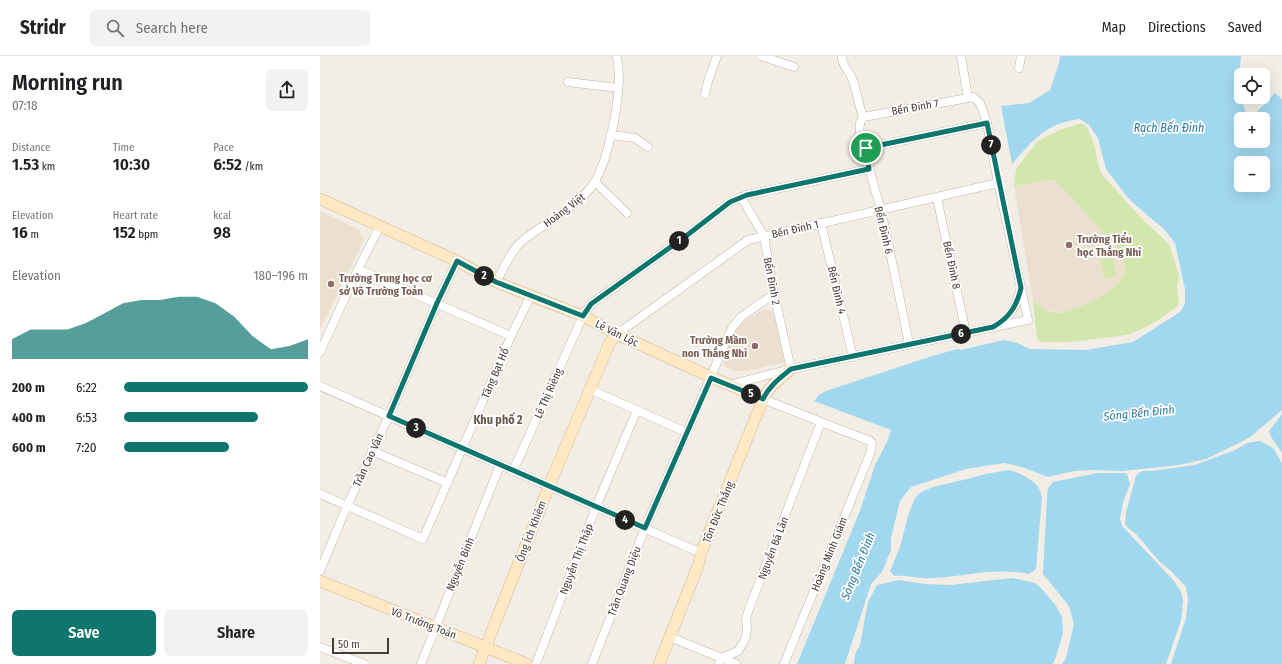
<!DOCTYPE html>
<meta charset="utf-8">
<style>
:root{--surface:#fff;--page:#f2f2f2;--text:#202124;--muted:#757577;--line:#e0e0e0;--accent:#0f766e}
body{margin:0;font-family:"Fira Sans Condensed",sans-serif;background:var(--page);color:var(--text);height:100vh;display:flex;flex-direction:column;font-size:15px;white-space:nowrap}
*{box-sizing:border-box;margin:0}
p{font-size:13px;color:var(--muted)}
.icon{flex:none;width:22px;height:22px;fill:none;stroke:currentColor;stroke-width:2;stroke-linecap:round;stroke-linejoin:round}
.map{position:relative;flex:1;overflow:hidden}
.drawer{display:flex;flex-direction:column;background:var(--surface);width:320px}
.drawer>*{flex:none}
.tools{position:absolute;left:914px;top:12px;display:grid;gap:8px}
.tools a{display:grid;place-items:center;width:36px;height:36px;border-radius:6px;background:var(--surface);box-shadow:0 4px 16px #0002;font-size:20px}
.scale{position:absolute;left:12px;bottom:10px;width:57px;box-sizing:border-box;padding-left:4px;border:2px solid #453d35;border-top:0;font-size:11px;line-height:14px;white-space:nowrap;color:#453d35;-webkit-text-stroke:3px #fff;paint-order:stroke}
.pin{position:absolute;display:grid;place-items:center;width:34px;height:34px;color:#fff;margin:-17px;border:2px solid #fff;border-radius:50%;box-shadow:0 1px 4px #0007}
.km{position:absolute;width:20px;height:20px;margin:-10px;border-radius:50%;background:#222;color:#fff;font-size:11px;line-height:20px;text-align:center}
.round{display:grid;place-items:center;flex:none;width:42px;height:42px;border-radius:6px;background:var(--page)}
.headline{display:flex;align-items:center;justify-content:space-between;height:68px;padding:0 12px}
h1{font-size:22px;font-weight:600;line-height:30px}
.figures{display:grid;grid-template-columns:repeat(3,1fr);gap:6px;height:68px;padding:4px 12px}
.figures div{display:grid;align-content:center}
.figures b{font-size:17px;font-weight:600}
.figures small{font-size:11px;font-weight:400}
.figures p{font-size:11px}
.chart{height:112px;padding:8px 12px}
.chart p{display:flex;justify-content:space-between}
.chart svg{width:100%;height:72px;margin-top:4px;fill:var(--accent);opacity:.7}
.button{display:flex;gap:8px;margin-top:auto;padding:8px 12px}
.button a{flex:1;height:46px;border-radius:6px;background:var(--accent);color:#fff;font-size:16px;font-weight:600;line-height:46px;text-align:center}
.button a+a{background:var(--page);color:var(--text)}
ul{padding:0 12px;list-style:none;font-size:13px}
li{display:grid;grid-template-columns:64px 48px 1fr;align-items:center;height:30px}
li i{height:10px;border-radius:5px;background:var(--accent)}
header{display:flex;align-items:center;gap:24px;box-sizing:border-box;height:56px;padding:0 20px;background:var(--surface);border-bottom:1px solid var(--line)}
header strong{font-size:19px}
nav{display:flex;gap:22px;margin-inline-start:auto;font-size:14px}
.search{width:280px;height:36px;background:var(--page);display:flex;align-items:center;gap:10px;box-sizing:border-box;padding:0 14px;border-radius:6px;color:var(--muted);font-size:15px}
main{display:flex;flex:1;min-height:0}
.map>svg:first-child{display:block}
</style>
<header>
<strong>Stridr</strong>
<div class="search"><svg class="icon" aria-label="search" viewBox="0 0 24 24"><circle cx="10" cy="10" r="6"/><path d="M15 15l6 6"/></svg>Search here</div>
<nav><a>Map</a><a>Directions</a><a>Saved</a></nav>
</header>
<main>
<section class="drawer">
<div class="headline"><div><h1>Morning run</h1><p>07:18</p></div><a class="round"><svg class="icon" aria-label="share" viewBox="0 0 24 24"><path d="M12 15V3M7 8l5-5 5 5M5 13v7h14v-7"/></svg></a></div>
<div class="figures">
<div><p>Distance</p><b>1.53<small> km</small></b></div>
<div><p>Time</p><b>10:30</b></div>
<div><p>Pace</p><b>6:52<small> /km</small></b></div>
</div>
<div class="figures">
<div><p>Elevation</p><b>16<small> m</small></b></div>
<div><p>Heart rate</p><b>152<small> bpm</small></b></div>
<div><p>kcal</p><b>98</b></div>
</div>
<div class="chart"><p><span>Elevation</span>180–196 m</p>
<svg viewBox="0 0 160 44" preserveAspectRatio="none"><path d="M0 44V32L10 26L20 26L30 26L40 22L50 16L60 10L70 8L80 8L90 6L100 6L110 10L120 18L130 30L140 38L150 36L160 32V44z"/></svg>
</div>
<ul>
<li><b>200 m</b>6:22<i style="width:100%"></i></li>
<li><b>400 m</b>6:53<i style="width:73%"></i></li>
<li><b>600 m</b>7:20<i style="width:57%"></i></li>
</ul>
<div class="button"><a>Save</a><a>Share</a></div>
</section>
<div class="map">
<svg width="962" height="608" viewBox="0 0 962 608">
<rect width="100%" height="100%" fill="#f2ede5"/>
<g fill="#ebe0cf">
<path d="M727 124 738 127 744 133 790 183 800 195 804 203 805 210 802 224 798 229 784 240 753 254 744 256 728 255 721 251 713 244 694 130Z"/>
<path d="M0 155 38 173 44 183 0 274Z"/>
<path d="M444 253 454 256 465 307 425 315H415L408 312 404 310 403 305 414 275 419 269Z"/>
</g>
<g fill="#d3e6ae">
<path d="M758 68H763L768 73 774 88 780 116 822 163 849 188 859 219 857 231 859 248C848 260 822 274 807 279L752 286H721L717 283 713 244C718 248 722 253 728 255 733 257 739 257 743 256 757 254 795 236 801 224 807 214 805 205 800 195L744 133 735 125 727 124 694 130 696 113 718 85 737 75Z"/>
<path d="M792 199 796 220 784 223 780 202Z"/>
</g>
<g fill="#a2d8ef" fill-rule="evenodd">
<path d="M740 0H921C919 18 919 37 925 55L934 59 955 37 962 43V354L930 381 921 386 886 403 859 409 802 415 773 414 754 415 728 421 702 411 684 407 646 413 591 431 580 445 571 482V494L562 516 551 528 525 608H477L541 452 555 409 567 386 571 374 494 345 499 339 506 335 609 301 637 293 641 294 684 284 697 287 710 293 766 294 813 286 860 256 865 248V233L855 187 844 173 828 160 808 142 786 113 778 82 769 69 760 63C726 67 713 84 692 108L681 50 709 47 730 34 739 7ZM921 63H943V85H921ZM921 107H943V129H921Z"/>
<path d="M962 358V397L951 381 949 375Z"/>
<path d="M940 385 953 392 962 407V608H851L866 562 868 543 866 531 851 515 839 505 816 478 809 473 805 468 806 456 816 420C819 415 825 414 831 415L875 409 915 394 927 387Z"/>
<path d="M688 414C697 415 714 424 719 432 720 434 721 438 722 441L716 513 709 518C677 511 645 520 613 522 600 523 587 519 574 520L570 515 580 491 588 460 595 442 601 436 613 431 647 423 666 418Z"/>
<path d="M778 417H804L807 418 810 428 803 447 800 463 803 471 854 525 861 536 863 545 861 565 846 608H742L746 602 754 568 749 550 723 518 727 441 728 432 733 426Z"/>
<path d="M692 522 715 527 721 532 736 550 742 561 743 577 736 601 733 608H534L535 598 540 589 548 546 557 529 579 524 605 528 630 529Z"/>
</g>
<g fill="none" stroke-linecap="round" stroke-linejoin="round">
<defs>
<g id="street">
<path d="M441 0 474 11"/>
<path d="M522 0C521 7 528 14 531 20 537 33 538 48 543 61"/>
<path d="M641 0 648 42"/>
<path d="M699 12 701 0"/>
<path d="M248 26 298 32"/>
<path d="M385 38 388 25 397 0"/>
<path d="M543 61C534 74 545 84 547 98 549 118 556 135 561 154 571 199 580 244 589 288"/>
<path d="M290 79 315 82 328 91"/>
<path d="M546 92 667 67"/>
<path d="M275 126 307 157"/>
<path d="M421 141 444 180 454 238 471 313"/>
<path d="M617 142 646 277"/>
<path d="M501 167 533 301"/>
<path d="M38 213 191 280"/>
<path d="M176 226C183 214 189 199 198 189 207 180 217 174 228 167 241 158 255 148 266 137 287 118 298 52 299 24 299 16 298 8 297 0"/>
<path d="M677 269C690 261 697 249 700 235"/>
<path d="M297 278 428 184 678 127"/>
<path d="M0 296 38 213 60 170"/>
<path d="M409 329 471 313 708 264 678 127 667 67 660 47 653 41 648 42 543 61"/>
<path d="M0 330 381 497"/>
<path d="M269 333 366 376"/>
<path d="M443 343 501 366 550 385 552 387 550 398 464 608"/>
<path d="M52 395 128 427"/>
<path d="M193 415 263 260 271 248 366 180 410 146 427 139 549 113"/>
<path d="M0 438 103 483 191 280 211 239"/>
<path d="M0 515 27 450 69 360 117 247 137 205"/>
<path d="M350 581 416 608"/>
<path d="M0 591 44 608"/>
<path d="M101 608 180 409"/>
<path d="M216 608 276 451 317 354"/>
<path d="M272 608 325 472 412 272 421 261 454 238"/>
<path d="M399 608 401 602 418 595 423 587 426 581 427 572 426 563 429 553 501 366"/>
</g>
<g id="secondary">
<path d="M0 143 137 205 176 226 263 260 297 278 391 321 443 343"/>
<path d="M0 525 207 608"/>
<path d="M159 608 229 430 290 286 297 278"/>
<path d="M339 608 378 510 381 497 443 343C449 330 461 322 471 313"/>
</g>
</defs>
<use href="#street" stroke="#c0b6ab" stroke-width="9"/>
<use href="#secondary" stroke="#d2bb96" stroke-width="12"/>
<use href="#street" stroke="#fff" stroke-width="8"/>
<use href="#secondary" stroke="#fee9c4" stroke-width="11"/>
</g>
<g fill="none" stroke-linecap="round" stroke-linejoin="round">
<defs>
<path id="route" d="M667 67 701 232C697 250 689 262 673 271L471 313C460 322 449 330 443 343L391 322 325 472 69 360 117 247 137 205 176 226 263 260 271 248 366 180 410 146 427 139 549 113 546 92Z"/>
</defs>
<use href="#route" stroke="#fff" stroke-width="8"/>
<use href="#route" stroke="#0f766e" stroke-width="5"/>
</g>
<g fill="#8d6e63" stroke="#fff" stroke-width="1.5">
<circle cx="749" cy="189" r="4"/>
<circle cx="11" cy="228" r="4"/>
<circle cx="435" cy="290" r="4"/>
</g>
<g text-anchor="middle" stroke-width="3.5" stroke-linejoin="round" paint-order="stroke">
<g font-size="11" fill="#453d35" stroke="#fff">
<text transform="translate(595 51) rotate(-10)" y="4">Bến Đình 7</text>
<text transform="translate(244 154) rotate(-37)" y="4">Hoàng Việt</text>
<text transform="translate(475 173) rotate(-13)" y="4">Bến Đình 1</text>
<text transform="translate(564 174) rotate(77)" y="4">Bến Đình 6</text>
<text transform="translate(632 209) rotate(78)" y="4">Bến Đình 8</text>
<text transform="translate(452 225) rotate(79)" y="4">Bến Đình 2</text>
<text transform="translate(517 234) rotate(77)" y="4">Bến Đình 4</text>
<text transform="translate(297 277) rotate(26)" y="4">Lê Văn Lộc</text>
<text transform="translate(175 317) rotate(-67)" y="4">Tăng Bạt Hổ</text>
<text transform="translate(228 337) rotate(-66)" y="4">Lê Thị Riêng</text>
<text transform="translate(48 404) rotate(-65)" y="4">Trần Cao Vân</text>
<text transform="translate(398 456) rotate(-68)" y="4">Tôn Đức Thắng</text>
<text transform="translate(211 475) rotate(-69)" y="4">Ông Ích Khiêm</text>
<text transform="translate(453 492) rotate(-69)" y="4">Nguyễn Bá Lân</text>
<text transform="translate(509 498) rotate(-68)" y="4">Hoàng Minh Giám</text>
<text transform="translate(256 503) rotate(-69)" y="4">Nguyễn Thị Thập</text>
<text transform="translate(140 508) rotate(-68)" y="4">Nguyễn Bình</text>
<text transform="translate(304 525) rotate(-69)" y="4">Trần Quang Diệu</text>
<text transform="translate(104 567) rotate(21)" y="4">Võ Trường Toản</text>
</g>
<g font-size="11" font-weight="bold" fill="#785e54" stroke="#fff" text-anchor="start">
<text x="757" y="187">Trường Tiểu<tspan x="757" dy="13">học Thắng Nhì</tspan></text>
<text x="19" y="226">Trường Trung học cơ<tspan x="19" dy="13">sở Võ Trường Toản</tspan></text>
<text x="427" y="288" text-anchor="end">Trường Mầm<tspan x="427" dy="13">non Thắng Nhì</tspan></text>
</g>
<g font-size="12" font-style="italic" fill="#2d7b9e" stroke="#fff">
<text x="849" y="76">Rạch Bến Đình</text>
<text transform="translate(819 357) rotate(-6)" y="4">Sông Bến Đình</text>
<text transform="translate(538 510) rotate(-68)" y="4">Sông Bến Đình</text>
</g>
<g font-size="12" font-weight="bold" fill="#67594c" stroke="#fff">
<text x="178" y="368">Khu phố 2</text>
</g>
</g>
</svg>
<div class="tools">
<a><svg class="icon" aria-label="locate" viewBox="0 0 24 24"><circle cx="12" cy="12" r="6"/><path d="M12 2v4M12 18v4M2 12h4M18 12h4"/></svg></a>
<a>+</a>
<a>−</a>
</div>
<div class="scale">50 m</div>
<div class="pin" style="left:546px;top:92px;background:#1e9e55"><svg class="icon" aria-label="arrive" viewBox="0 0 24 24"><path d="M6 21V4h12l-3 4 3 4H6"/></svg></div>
<b class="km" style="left:359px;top:185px">1</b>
<b class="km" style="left:164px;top:220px">2</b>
<b class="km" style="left:96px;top:372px">3</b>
<b class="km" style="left:305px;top:464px">4</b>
<b class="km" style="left:431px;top:338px">5</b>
<b class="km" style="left:641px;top:278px">6</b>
<b class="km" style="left:671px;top:89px">7</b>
</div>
</main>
